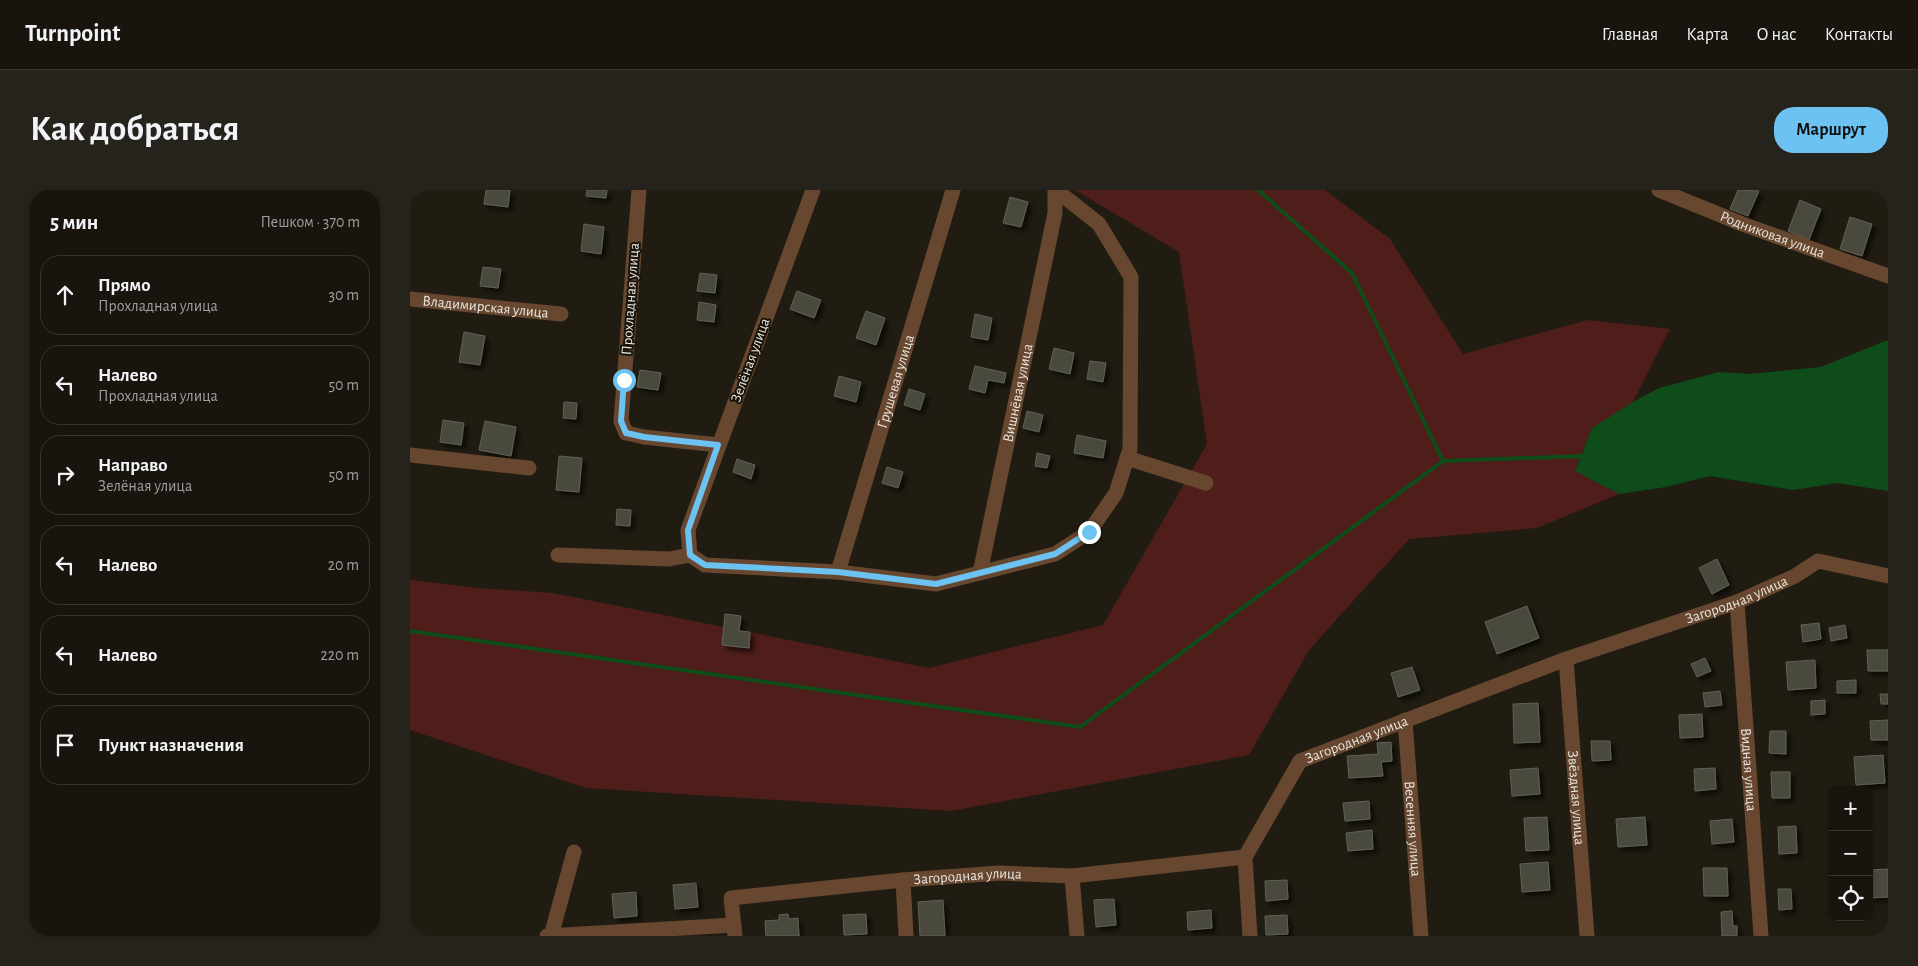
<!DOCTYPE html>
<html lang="ru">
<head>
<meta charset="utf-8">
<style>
  :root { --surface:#19150e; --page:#26221c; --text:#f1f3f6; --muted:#9f9f9e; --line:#37342e; --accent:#6cc3f2 }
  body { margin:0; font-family:"Alegreya Sans",sans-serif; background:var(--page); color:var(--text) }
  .controls { position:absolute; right:15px; bottom:15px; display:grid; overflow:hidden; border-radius:10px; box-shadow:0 1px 4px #0004 }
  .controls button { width:45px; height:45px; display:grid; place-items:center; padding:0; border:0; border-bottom:1px solid var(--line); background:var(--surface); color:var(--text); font:25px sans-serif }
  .stop { position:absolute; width:15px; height:15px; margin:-11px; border:4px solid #6cc3f2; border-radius:50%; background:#fff }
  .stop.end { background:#6cc3f2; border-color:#fff; box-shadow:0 1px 5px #0008 }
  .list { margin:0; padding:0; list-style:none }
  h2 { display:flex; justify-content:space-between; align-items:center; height:65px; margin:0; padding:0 20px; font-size:21px }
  h2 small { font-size:16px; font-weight:400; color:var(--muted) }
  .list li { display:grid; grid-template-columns:32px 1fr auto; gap:15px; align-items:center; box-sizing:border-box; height:80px; margin:0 10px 10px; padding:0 10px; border:1px solid var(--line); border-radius:20px }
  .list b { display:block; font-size:19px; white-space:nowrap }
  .list p { margin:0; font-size:16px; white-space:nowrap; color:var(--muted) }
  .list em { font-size:16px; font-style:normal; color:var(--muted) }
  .icon { flex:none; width:28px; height:28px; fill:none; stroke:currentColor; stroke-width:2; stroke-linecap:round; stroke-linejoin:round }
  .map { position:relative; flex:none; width:1478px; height:746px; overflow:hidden; border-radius:20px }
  header { display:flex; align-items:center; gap:30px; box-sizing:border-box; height:70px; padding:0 25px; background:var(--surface); border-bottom:1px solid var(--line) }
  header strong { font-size:24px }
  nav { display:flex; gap:28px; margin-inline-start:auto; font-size:18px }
  .intro { display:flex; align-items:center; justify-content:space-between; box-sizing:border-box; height:120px; padding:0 30px }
  h1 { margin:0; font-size:35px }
  .button { padding:12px 22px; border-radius:20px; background:var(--accent); color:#111; font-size:18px; font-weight:700 }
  main { display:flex; gap:30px; padding:0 30px }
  aside { flex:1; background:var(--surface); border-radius:20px; box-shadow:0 1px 4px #0004 }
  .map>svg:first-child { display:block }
</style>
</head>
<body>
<header>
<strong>Turnpoint</strong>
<nav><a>Главная</a><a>Карта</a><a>О нас</a><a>Контакты</a></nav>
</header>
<div class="intro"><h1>Как добраться</h1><a class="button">Маршрут</a></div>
<main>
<aside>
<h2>5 мин<small>Пешком · 370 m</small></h2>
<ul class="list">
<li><svg class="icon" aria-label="ahead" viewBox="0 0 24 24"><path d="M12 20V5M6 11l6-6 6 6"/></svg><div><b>Прямо</b><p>Прохладная улица</p></div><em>30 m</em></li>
<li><svg class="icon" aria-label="left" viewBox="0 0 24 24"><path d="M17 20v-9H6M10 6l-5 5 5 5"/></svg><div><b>Налево</b><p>Прохладная улица</p></div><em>50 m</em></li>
<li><svg class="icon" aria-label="right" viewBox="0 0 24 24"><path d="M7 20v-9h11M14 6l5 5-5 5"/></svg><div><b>Направо</b><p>Зелёная улица</p></div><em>50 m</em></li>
<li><svg class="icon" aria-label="left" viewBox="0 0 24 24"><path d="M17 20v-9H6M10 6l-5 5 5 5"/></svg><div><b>Налево</b></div><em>20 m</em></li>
<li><svg class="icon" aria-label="left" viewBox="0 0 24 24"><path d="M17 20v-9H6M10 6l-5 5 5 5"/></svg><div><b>Налево</b></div><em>220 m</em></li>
<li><svg class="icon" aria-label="arrive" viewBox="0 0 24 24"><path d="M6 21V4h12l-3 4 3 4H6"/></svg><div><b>Пункт назначения</b></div></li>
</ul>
</aside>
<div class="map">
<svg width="1478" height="746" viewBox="0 0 1478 746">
  <defs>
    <filter id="shadow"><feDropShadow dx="4" dy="4" stdDeviation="2.5" flood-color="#0009"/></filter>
  </defs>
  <rect width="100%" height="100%" fill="#211c12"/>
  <path fill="#501e1a" d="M665,0H915L980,49L1053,164L1178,130L1260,139L1223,212L1182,238L1165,280L1209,304L1127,338L999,349L899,460L839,565L541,621L176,598L0,540V390L68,398L143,403L519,478L693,435L797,254L769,62Z"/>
  <path fill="#0e4c19" d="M1475,151H1478V301L1427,293L1383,300L1300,286L1256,297L1209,304L1165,281L1182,238L1223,212L1249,198L1309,182L1340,184L1411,177Z"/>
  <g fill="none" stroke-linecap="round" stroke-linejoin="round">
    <g stroke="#0e4c19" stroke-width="4">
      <path d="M848,0L942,83L1033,271"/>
      <path d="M0,441L670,537L1033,271L1174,266"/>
    </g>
  </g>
  <g fill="#484a3e" stroke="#5f6255" filter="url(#shadow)">
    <path d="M76,0H100L98,17L74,14Z"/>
    <path d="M177,0H197L196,8L176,6Z"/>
    <path d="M1328,0L1349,1L1338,26L1320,19Z"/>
    <path d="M600,7L618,12L611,37L593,33Z"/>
    <path d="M1390,10L1411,19L1399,50L1378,41Z"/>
    <path d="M1440,27L1462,34L1452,66L1430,59Z"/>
    <path d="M174,34L194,37L191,64L171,61Z"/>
    <path d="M73,77L91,79L88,98L70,96Z"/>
    <path d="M290,83L307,85L305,103L287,101Z"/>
    <path d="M387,101L411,110L404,128L380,119Z"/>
    <path d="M289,112L306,115L304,132L287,130Z"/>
    <path d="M456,121L475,128L466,155L446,148Z"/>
    <path d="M565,124L582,128L578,150L561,147Z"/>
    <path d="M54,142L75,146L70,175L49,172Z"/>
    <path d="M644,158L664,163L660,184L639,179Z"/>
    <path d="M680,171L696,173L693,192L677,189Z"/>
    <path d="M565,176L596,183L594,193L578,190L575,203L559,199Z"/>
    <path d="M230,180L251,183L248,200L227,197Z"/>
    <path d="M429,186L451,192L446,212L424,206Z"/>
    <path d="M499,199L515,204L510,220L494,215Z"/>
    <path d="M154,212L167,213L166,229L153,228Z"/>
    <path d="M617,221L633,225L629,242L613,238Z"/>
    <path d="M33,230L54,233L51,255L30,252Z"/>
    <path d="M75,231L106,237L101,266L69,260Z"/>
    <path d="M667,245L696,251L693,268L664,263Z"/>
    <path d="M627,263L640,266L637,278L625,276Z"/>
    <path d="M149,266L172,268L169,302L146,300Z"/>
    <path d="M327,269L345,275L341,289L323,282Z"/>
    <path d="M477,277L493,282L488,298L472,293Z"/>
    <path d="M207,319L221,320L220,336L206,335Z"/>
    <path d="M1307,369L1319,395L1302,404L1289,378Z"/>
    <path d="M1117,416L1129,448L1087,464L1075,432Z"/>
    <path d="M315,424L331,426L329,441L340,442L339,458L312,455Z"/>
    <path d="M1409,433L1411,449L1393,452L1391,435Z"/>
    <path d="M1435,435L1437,448L1421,451L1419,438Z"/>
    <path d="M1457,460H1478V481H1458Z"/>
    <path d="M1295,468L1301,481L1287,487L1281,474Z"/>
    <path d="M1405,470L1406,498L1378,500L1376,472Z"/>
    <path d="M1002,477L1010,500L988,507L981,483Z"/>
    <path d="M1446,490V503H1427V491Z"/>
    <path d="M1310,501L1312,515L1295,517L1293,503Z"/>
    <path d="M1470,504H1478V514H1471Z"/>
    <path d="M1415,510V524L1401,525V511Z"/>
    <path d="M1128,513L1130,552L1104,553L1103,514Z"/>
    <path d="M1292,524L1293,547L1270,548L1269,525Z"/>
    <path d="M1478,530V550H1461L1460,531Z"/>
    <path d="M1360,541H1376V564L1359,563Z"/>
    <path d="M1181,551H1200L1201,570L1182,571Z"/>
    <path d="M981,552L982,571L971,572L973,586L939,588L937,566L968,564L967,553Z"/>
    <path d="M1473,565L1475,593L1446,595L1444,567Z"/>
    <path d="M1128,578L1130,604L1102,606L1100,580Z"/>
    <path d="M1305,578L1306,599L1285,601L1284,579Z"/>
    <path d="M1361,582H1380V608H1362Z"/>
    <path d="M959,611L960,629L935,631L933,613Z"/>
    <path d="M1137,627L1139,660L1116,661L1114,628Z"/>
    <path d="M1235,627L1237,655L1208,657L1206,629Z"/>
    <path d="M1322,629L1324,652L1302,654L1300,631Z"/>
    <path d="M1386,636L1387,663L1369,664L1368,637Z"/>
    <path d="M962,640L963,659L938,661L936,643Z"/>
    <path d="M1138,672L1140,700L1112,702L1110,674Z"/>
    <path d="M1293,678H1317L1318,706H1294Z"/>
    <path d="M1478,679V707L1459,708V680Z"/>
    <path d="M877,690L878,709L856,711L855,691Z"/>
    <path d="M286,693L288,717L265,719L263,695Z"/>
    <path d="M1368,699H1381L1382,719L1369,720Z"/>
    <path d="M226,702L227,726L204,728L202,704Z"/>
    <path d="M704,709L706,735L686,737L684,710Z"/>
    <path d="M533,710L535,746H510L508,712Z"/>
    <path d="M801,720L802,738L778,740L777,722Z"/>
    <path d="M1322,721L1323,736H1327V746H1312L1311,722Z"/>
    <path d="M378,724L379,729L388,728L389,746H356L355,731L369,730V725Z"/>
    <path d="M456,724L457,744L434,745L433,725Z"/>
    <path d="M877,725L878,744L856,745L855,726Z"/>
  </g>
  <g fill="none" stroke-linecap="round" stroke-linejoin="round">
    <g stroke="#67472f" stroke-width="15">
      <path d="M229,0L211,231L216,243L234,247L308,255"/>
      <path d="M403,0L278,340L280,365L295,375L428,382L526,394L645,364L679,342L706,303L720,259L721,87L689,34L646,0"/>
      <path id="s1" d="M1249,0L1335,35L1478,86"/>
      <path id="s2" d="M0,109L151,124"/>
      <path d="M0,265L119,278"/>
      <path d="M717,268L796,293"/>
      <path d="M148,365L259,369L280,365"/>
      <path id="s3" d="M428,382L543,0"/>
      <path id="s4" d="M570,383L645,23V0"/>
      <path id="s5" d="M1327,412L1351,746"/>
      <path id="s6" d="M1156,469L1177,746"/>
      <path id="s7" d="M995,530L1011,746"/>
      <path id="s8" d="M835,667L890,571L1156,469L1327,412L1385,386L1408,371L1478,386"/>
      <path d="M835,667L840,746"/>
      <path d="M662,686L667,746"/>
      <path d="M493,690L496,746"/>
      <path d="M137,746L324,735"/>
      <path d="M141,746L164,662"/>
      <path id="s9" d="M325,746L321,708L493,690L590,683L662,686L835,667"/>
    </g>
  </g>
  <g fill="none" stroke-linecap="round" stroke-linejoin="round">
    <path stroke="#6cc3f2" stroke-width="6" d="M214,190L211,231L216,243L234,247L308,255L278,340L280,365L295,375L428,382L526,394L645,364L679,342"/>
  </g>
  <g text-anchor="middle" stroke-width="4" stroke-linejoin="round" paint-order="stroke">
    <g font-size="15" fill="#e8e5de" stroke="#181309">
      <text dy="5" stroke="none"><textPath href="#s1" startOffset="122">Родниковая улица</textPath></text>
      <text transform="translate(220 109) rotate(-86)" y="5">Прохладная улица</text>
      <text dy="5" stroke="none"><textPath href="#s2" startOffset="76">Владимирская улица</textPath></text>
      <text transform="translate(340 170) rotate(-70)" y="5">Зелёная улица</text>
      <text dy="5" stroke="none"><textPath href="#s3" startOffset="199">Грушевая улица</textPath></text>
      <text dy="5" stroke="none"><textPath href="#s4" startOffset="184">Вишнёвая улица</textPath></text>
      <text dy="5" stroke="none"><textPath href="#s8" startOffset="576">Загородная улица</textPath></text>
      <text dy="5" stroke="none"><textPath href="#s8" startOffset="171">Загородная улица</textPath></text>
      <text dy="5" stroke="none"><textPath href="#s5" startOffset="168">Видная улица</textPath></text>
      <text dy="5" stroke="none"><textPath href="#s6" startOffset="139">Звёздная улица</textPath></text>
      <text dy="5" stroke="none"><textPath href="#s7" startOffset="109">Весенняя улица</textPath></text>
      <text dy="5" stroke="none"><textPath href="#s9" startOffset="276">Загородная улица</textPath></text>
    </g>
  </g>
</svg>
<div class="controls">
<button>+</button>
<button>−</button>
<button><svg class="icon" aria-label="locate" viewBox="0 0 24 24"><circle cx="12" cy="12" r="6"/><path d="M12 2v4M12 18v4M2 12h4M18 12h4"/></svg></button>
</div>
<div class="stop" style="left:214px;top:190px"></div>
<div class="stop end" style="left:679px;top:342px"></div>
</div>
</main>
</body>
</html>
